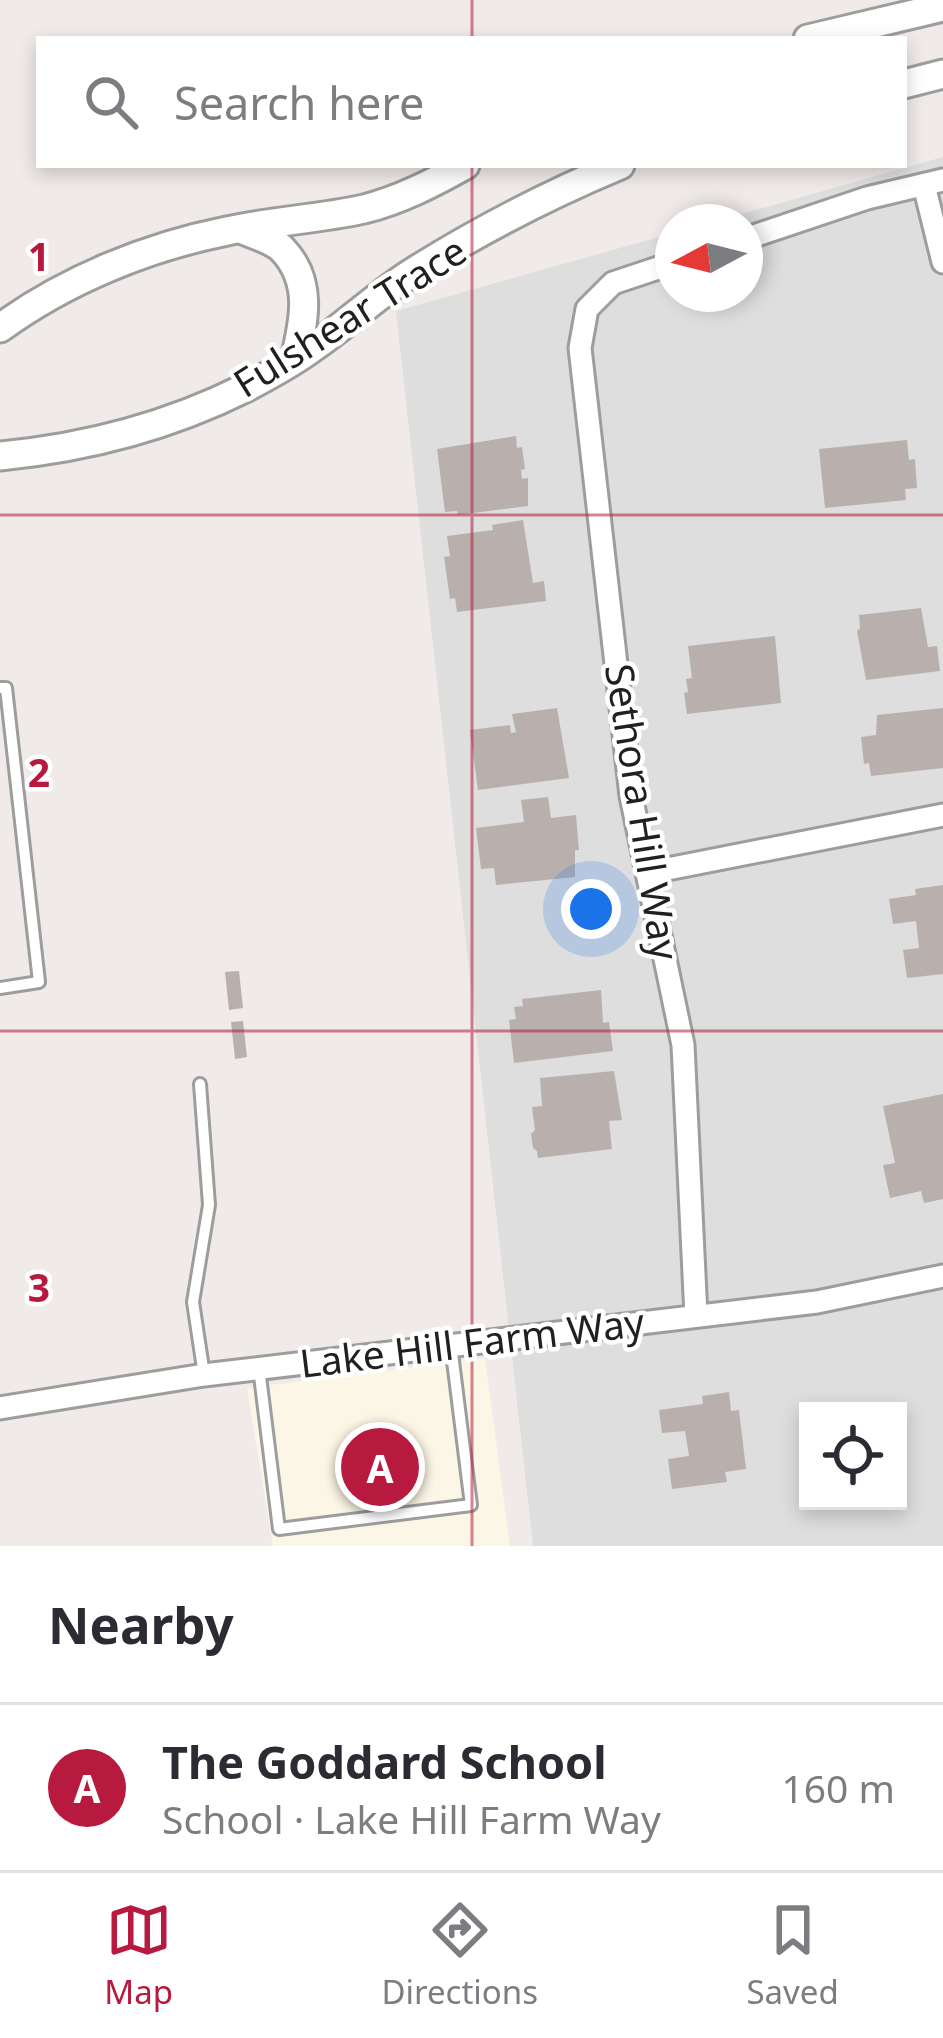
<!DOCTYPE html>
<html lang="en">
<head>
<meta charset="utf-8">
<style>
  :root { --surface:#fff; --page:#f2f2f3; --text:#2b2b33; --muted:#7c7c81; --line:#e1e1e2; --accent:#b71a3e }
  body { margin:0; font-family:"Noto Sans",sans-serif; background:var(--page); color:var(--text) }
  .controls { position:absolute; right:36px; bottom:36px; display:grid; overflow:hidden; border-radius:0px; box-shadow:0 6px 18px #0003 }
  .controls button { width:108px; height:108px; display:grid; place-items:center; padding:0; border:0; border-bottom:3px solid var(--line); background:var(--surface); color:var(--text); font:60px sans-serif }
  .compass { position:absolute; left:655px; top:204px; width:108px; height:108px; border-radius:50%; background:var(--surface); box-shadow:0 6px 18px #0003; rotate:263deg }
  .you { position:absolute; left:591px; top:909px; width:42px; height:42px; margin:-30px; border:9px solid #fff; border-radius:50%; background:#1a73e8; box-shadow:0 0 0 18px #1a73e833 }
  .badge { display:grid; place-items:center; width:78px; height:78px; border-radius:50%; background:var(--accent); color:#fff; font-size:39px; font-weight:700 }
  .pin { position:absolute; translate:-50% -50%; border:6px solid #fff; box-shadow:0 3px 12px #0006 }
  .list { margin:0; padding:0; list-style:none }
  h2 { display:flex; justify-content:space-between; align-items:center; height:156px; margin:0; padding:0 48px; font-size:51px }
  h2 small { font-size:39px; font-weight:400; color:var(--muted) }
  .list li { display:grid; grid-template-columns:78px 1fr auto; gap:36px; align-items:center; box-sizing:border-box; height:168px; padding:0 48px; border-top:3px solid var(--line) }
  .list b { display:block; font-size:45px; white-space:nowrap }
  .list p { margin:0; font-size:39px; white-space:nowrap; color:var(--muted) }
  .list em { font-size:39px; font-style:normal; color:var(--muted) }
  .icon { flex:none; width:66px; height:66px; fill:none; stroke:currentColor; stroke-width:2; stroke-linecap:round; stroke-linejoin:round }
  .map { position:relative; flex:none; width:943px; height:1546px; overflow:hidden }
  .search { position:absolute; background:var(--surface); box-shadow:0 6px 18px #0003; left:36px; right:36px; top:36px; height:132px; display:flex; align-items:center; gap:30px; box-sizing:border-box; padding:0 42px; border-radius:0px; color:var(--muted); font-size:45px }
  .sheet { height:324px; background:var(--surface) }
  nav { display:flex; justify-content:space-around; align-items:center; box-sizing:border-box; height:168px; border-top:3px solid var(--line); background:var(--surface); font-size:33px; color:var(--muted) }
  nav a { display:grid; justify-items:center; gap:6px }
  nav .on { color:var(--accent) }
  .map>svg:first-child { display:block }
</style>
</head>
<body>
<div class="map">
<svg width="943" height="1546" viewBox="0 0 943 1546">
  <rect width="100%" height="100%" fill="#f0ebe8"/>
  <path fill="#dedede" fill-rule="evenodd" d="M943,157V1546H533L396,311L673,233V294H745V222H713ZM808,1411H898V1501H808Z"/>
  <path fill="#fbf6e5" d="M485,1358L510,1546H273L247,1388Z"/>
  <g fill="#b9b0ae">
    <path d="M516,436L517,448L522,447L525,469L521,470L522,479L528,478V506L458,515L457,511L445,512L437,449Z"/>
    <path d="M907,440L909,460L915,459L917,488L905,489L906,500L825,508L819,449Z"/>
    <path d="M523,520L533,583L544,581L546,601L457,612L455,598L450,599L444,557L450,556L447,536L493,530L492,525Z"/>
    <path d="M921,608L928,647L937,646L940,671L866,680L857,631L860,628L859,615Z"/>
    <path d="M775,636L781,703L687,714L684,693L688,692L686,679L692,678L688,646Z"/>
    <path d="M557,708L569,778L478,790L470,730L510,725L511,733L516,732L512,714Z"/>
    <path d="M943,708V768L871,776L869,763L864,764L861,737L876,735L877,715Z"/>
    <path d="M548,797L551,818L576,815L579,850H575V877L496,885L494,868L481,869L476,828L524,822L521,800Z"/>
    <path d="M943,885V974L907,978L903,950L919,948L916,921L893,924L889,899L916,895L915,889Z"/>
    <path d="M239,971L243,1008L229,1010L225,972Z"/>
    <path d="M601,990L603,1023L609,1022L613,1051L514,1063L509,1020L516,1019L514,1007L523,1006L522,999Z"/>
    <path d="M243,1021L247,1057L235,1059L231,1022Z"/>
    <path d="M614,1071L622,1120L609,1121L612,1149L538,1158L537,1151L533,1148L531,1134L535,1130L532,1107L542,1106L540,1078Z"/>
    <path d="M943,1094V1199L924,1203L921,1191L890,1198L883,1165L895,1163L883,1106Z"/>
    <path d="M729,1392L731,1411L739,1410L746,1469L725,1472L727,1482L672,1489L668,1459L689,1456L685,1431L662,1433L659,1410L703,1404L702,1396Z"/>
  </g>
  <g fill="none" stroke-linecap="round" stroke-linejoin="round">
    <g stroke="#9d9d9d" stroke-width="16">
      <g id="service">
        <path d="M0,688H6L39,982L0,988"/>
        <path d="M200,1084L209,1205L193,1302L204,1375"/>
        <path d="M259,1368L279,1529L471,1505L451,1345"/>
      </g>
    </g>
    <g stroke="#9d9d9d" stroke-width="27">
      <g id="minor">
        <path d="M924,185L943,262"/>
        <path d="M745,239L867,198L943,180"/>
        <path d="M673,263L613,283L587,309L580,348L631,796L683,1045L696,1316"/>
        <path d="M647,873L943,815"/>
        <path d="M0,1408L204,1375L817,1302L943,1276"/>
      </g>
    </g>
    <g stroke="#9d9d9d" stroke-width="33">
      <g id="tertiary">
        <path d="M808,39L943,7"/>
        <path d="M904,84L943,74"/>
        <path d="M241,229C254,235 274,240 283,250C313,282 304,321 295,359"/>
        <path d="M0,328C66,280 147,247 227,231C272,221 319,219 364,209C400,200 433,183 465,165"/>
        <path d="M0,456C84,448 169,426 245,388C268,376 294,362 315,346C348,323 376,296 410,274C475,233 548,195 620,165"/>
      </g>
    </g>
    <use href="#service" stroke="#fff" stroke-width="10"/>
    <use href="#minor" stroke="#fff" stroke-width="21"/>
    <use href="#tertiary" stroke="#fff" stroke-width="27"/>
  </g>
  <path fill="none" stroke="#b71a3e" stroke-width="3" stroke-opacity="0.55" d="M472,0V39M472,165V1546M0,515H943M0,1031H943"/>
  <g text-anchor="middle" stroke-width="9" stroke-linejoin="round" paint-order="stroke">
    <g font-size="39" fill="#202020" stroke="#fff">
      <text transform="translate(350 317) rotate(-32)" y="14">Fulshear Trace</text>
      <text transform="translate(642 812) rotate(81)" y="14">Sethora Hill Way</text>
      <text transform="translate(472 1343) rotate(-7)" y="14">Lake Hill Farm Way</text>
    </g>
  </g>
  <g font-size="39" text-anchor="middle" font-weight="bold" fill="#b71a3e" stroke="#fff" stroke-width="9" stroke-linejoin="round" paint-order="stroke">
    <text x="39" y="271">1</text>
    <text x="39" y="787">2</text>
    <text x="39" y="1302">3</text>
  </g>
</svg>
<div class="controls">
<button><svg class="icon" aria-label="locate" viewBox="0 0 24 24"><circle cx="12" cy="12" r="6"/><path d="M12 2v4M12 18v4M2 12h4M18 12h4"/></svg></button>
</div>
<svg class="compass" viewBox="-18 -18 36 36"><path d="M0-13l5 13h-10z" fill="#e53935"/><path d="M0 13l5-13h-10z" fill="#7c7c81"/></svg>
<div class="you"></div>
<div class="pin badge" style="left:380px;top:1467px">A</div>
<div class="search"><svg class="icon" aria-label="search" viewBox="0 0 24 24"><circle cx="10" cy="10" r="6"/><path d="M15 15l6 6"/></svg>Search here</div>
</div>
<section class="sheet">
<h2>Nearby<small></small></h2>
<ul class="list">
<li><span class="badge">A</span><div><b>The Goddard School</b><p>School · Lake Hill Farm Way</p></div><em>160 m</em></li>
</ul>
</section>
<nav>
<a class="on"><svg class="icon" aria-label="map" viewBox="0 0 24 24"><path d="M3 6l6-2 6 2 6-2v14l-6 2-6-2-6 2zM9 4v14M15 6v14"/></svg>Map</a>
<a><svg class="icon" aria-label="directions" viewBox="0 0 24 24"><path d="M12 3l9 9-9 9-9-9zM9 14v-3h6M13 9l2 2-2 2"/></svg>Directions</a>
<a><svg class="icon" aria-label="saved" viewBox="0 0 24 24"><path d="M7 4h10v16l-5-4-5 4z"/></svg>Saved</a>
</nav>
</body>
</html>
